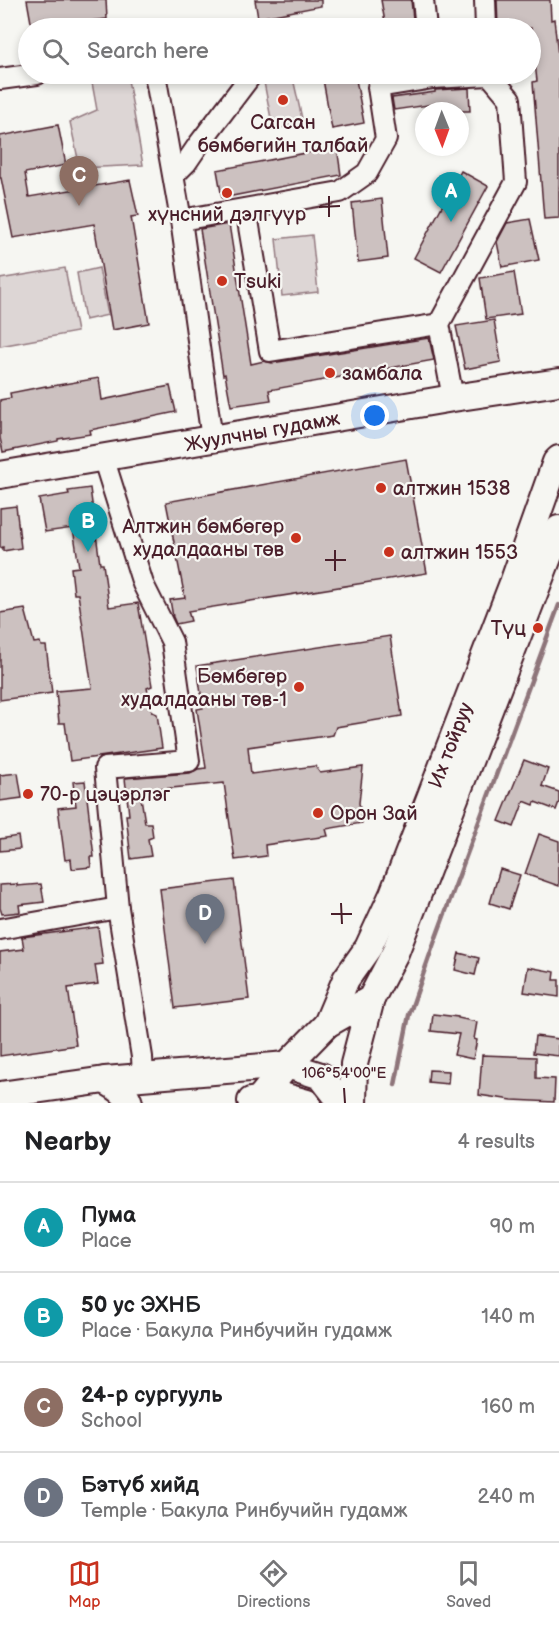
<!DOCTYPE html>
<html lang="en">
<head>
<meta charset="utf-8">
<style>
  :root { --surface:#fff; --page:#f6f6f6; --text:#202124; --muted:#757577; --line:#e0e0e0; --accent:#c8321e }
  body { margin:0; font-family:"Balsamiq Sans",sans-serif; background:var(--page); color:var(--text) }
  .compass { position:absolute; left:415px; top:102px; width:54px; height:54px; border-radius:50%; background:var(--surface); box-shadow:0 3px 9px #0003; rotate:179deg }
  .you { position:absolute; left:375px; top:416px; width:21px; height:21px; margin:-15px; border:4px solid #fff; border-radius:50%; background:#1a73e8; box-shadow:0 0 0 9px #1a73e833 }
  .badge { display:grid; place-items:center; width:39px; height:39px; border-radius:50%; background:var(--accent); color:#fff; font-size:20px; font-weight:700 }
  .pin { position:absolute; translate:-50% -50px; filter:drop-shadow(0 2px 3px #0008) }
  .pin::after { content:''; position:absolute; top:32px; width:21px; height:18px; background:inherit; clip-path:polygon(0 0,100% 0,50% 100%) }
  .list { margin:0; padding:0; list-style:none }
  h2 { display:flex; justify-content:space-between; align-items:center; height:78px; margin:0; padding:0 24px; font-size:26px }
  h2 small { font-size:20px; font-weight:400; color:var(--muted) }
  .list li { display:grid; grid-template-columns:39px 1fr auto; gap:18px; align-items:center; box-sizing:border-box; height:90px; padding:0 24px; border-top:2px solid var(--line) }
  .list b { display:block; font-size:22px; white-space:nowrap }
  .list p { margin:0; font-size:20px; white-space:nowrap; color:var(--muted) }
  .list em { font-size:20px; font-style:normal; color:var(--muted) }
  .icon { flex:none; width:33px; height:33px; fill:none; stroke:currentColor; stroke-width:2; stroke-linecap:round; stroke-linejoin:round }
  .map { position:relative; flex:none; width:559px; height:1103px; overflow:hidden }
  .search { position:absolute; background:var(--surface); box-shadow:0 3px 9px #0003; left:18px; right:18px; top:18px; height:66px; display:flex; align-items:center; gap:15px; box-sizing:border-box; padding:0 21px; border-radius:33px; color:var(--muted); font-size:22px }
  .sheet { height:438px; background:var(--surface) }
  nav { display:flex; justify-content:space-around; align-items:center; box-sizing:border-box; height:84px; border-top:2px solid var(--line); background:var(--surface); font-size:16px; color:var(--muted) }
  nav a { display:grid; justify-items:center; gap:3px }
  nav .on { color:var(--accent) }
  .map>svg:first-child { display:block }
</style>
</head>
<body>
<div class="map">
<svg width="559" height="1103" viewBox="0 0 559 1103">
  <rect width="100%" height="100%" fill="#f6f6f2"/>
  <filter id="ink" filterUnits="userSpaceOnUse"><feTurbulence type="fractalNoise" baseFrequency=".0167" numOctaves="2"/><feDisplacementMap in="SourceGraphic" scale="12" xChannelSelector="R" yChannelSelector="G"/><feConvolveMatrix kernelMatrix="1 2 1 2 8 2 1 2 1" color-interpolation-filters="sRGB"/></filter>
  <g filter="url(#ink)">
    <g fill="#ddd6d5" stroke="#947a80" stroke-width="1.5">
      <path d="M110,74H127L143,165L80,168L70,122L97,110L91,77Z"/>
      <path d="M292,74L303,123L273,129L263,77Z"/>
      <path d="M312,235L318,292L282,296L276,239Z"/>
      <path d="M65,268L77,332L0,346V279Z"/>
      <path d="M99,268L108,315L85,320L77,273Z"/>
    </g>
    <g fill="none" stroke-linecap="round" stroke-linejoin="round">
      <path stroke="#8e747a" stroke-width="4.5" d="M395,1085L409,1015L434,943L559,605"/>
    </g>
    <g fill="#ccc1c0" stroke="#4a1f2b" stroke-width="1.5">
      <path d="M27,0H106L107,19L73,23L74,28H32Z"/>
      <path d="M255,0H321V6L258,18Z"/>
      <path d="M381,0H411L414,28H386Z"/>
      <path d="M497,0H550L551,20L554,19L559,64V218L544,219L533,82L537,81L531,28H498Z"/>
      <path d="M322,74H355L364,123L332,129Z"/>
      <path d="M469,88L470,111H435V104L394,110L392,98L435,92V90Z"/>
      <path d="M58,125L66,165L25,173L29,197L130,180L138,216L131,217L149,323L112,330L94,224L13,238L1,178H0V136Z"/>
      <path d="M337,147L341,175L222,198L217,170Z"/>
      <path d="M461,171L488,186L441,272L414,258Z"/>
      <path d="M382,199L388,258L358,262L352,203Z"/>
      <path d="M530,219L539,260L502,267L497,242L507,223Z"/>
      <path d="M229,224L251,364L264,361L272,363L429,338L434,360L269,390L271,400L231,406L225,374L223,375L200,229Z"/>
      <path d="M514,272L521,314L486,319L480,278Z"/>
      <path d="M494,320L501,362L465,369L456,326Z"/>
      <path d="M99,378L102,400L170,386L176,412L90,430L91,434L58,439V441L3,452L0,438V400L11,398L10,393L46,386V387Z"/>
      <path d="M406,459L427,573L188,611L191,621L176,624L173,617L170,600L185,598L166,502Z"/>
      <path d="M90,488L100,564H103L109,607L138,603L152,686L147,688L152,712L157,714L162,748L70,761L65,723H59L56,691L92,688L78,594H74L71,568L79,567L73,528L45,532L39,499L69,494L68,491Z"/>
      <path d="M16,506L21,548L3,551V547L0,548V508Z"/>
      <path d="M25,609L34,643L40,642L41,646H46L52,693L0,700V613Z"/>
      <path d="M390,636L402,716L336,727L333,735L248,747L251,774L315,766L320,773L363,767L359,803L362,823L326,829L328,836L265,845L266,856L235,860L224,783L140,791L145,823H151L153,837L148,839L151,856L131,859L126,815H129L125,778L190,773L198,769L206,768L197,709L203,708L197,666Z"/>
      <path d="M524,760L548,769L542,786L559,792V802L556,810L535,802L534,805L524,801L514,827L499,821Z"/>
      <path d="M18,773L22,798L0,801V775Z"/>
      <path d="M85,781L94,857H90L91,867L72,869L71,859L65,860L58,808L76,806L73,782Z"/>
      <path d="M539,834L559,841V886L525,874Z"/>
      <path d="M18,836L20,849L0,851V839Z"/>
      <path d="M500,869L520,875L509,909L490,903Z"/>
      <path d="M234,880L249,999L175,1008L160,889Z"/>
      <path d="M17,884V886L41,884L44,902L19,905L20,912L2,914L0,908V885Z"/>
      <path d="M98,927L103,964L95,965L98,984L68,988L76,1045L0,1056V952L24,949L22,937Z"/>
      <path d="M459,953L479,958L475,975L455,970Z"/>
      <path d="M528,967L555,972L554,980H559V997L524,992Z"/>
      <path d="M433,1014L458,1017V1018L477,1022L474,1039L477,1040L473,1059L454,1055L459,1034L431,1031Z"/>
      <path d="M535,1036L559,1039V1056L533,1053Z"/>
      <path d="M482,1055L536,1057V1078L555,1079L554,1102L512,1100L479,1095Z"/>
      <path d="M429,1070L449,1071L448,1084L428,1082Z"/>
    </g>
    <g fill="none" stroke-linecap="round" stroke-linejoin="round">
      <g stroke="#4a1f2b" stroke-width="24">
        <g id="minor">
          <path d="M423,0L426,28"/>
          <path d="M485,0L486,28"/>
          <path d="M155,74L181,220L212,439"/>
          <path d="M0,79L37,74"/>
          <path d="M174,175L186,163L199,144L252,74"/>
          <path d="M246,209L270,351L439,324"/>
          <path d="M181,220L340,192L367,173L386,139L378,87L433,78L489,75"/>
          <path d="M453,398L439,324L516,182L510,99L489,74"/>
          <path d="M103,457L143,584L172,642L189,761L105,768L118,908L142,1057L143,1077"/>
          <path d="M0,929L118,908"/>
        </g>
      </g>
      <g stroke="#4a1f2b" stroke-width="30">
        <g id="major">
          <path d="M0,475L453,398L559,382"/>
          <path d="M327,1024L346,979L368,948L393,894L513,583L556,462L559,459"/>
          <path d="M105,1080C115,1087 126,1091 129,1103"/>
          <path d="M0,1095L105,1080L287,1065L321,1076L342,1103"/>
          <path d="M251,1101L286,1097L307,1103"/>
          <path d="M256,1103L287,1065L327,1024L371,999L395,953L559,529"/>
          <path d="M353,1103L354,1064L371,999"/>
        </g>
      </g>
      <use href="#minor" stroke="#f6f6f2" stroke-width="20"/>
      <use href="#major" stroke="#f6f6f2" stroke-width="26"/>
    </g>
  </g>
  <path fill="none" stroke="#4a1f2b" stroke-width="2" d="M329,196V217M319,207L340,206M335,550V571M325,560H346M341,903L342,924M331,914H352M344,1088L345,1103"/>
  <g fill="#c8321e" stroke="#f6f6f2" stroke-width="2">
    <circle cx="283" cy="100" r="6"/>
    <circle cx="227" cy="193" r="6"/>
    <circle cx="222" cy="281" r="6"/>
    <circle cx="330" cy="373" r="6"/>
    <circle cx="381" cy="488" r="6"/>
    <circle cx="296" cy="538" r="6"/>
    <circle cx="389" cy="552" r="6"/>
    <circle cx="538" cy="628" r="6"/>
    <circle cx="299" cy="687" r="6"/>
    <circle cx="28" cy="794" r="6"/>
    <circle cx="318" cy="813" r="6"/>
  </g>
  <g text-anchor="middle" stroke-width="4.5" stroke-linejoin="round" paint-order="stroke">
    <g font-size="20" fill="#4a1f2b" stroke="#f6f6f2" text-anchor="start">
      <text x="283" y="129" text-anchor="middle">Сагсан<tspan x="283" dy="23">бөмбөгийн талбай</tspan></text>
      <text x="227" y="221" text-anchor="middle">хүнсний дэлгүүр</text>
      <text x="234" y="288">Tsuki</text>
      <text x="342" y="380">замбала</text>
      <text x="393" y="495">алтжин 1538</text>
      <text x="284" y="533" text-anchor="end">Алтжин бөмбөгөр<tspan x="284" dy="23">худалдааны төв</tspan></text>
      <text x="401" y="559">алтжин 1553</text>
      <text x="526" y="635" text-anchor="end">Түц</text>
      <text x="287" y="683" text-anchor="end">Бөмбөгөр<tspan x="287" dy="23">худалдааны төв-1</tspan></text>
      <text x="40" y="801">70-р цэцэрлэг</text>
      <text x="330" y="820">Орон Зай</text>
    </g>
    <g font-size="20" fill="#4a1f2b" stroke="#f6f6f2">
      <text transform="translate(262 431) rotate(-10)" y="7">Жуулчны гудамж</text>
      <text transform="translate(450 745) rotate(-69)" y="7">Их тойруу</text>
    </g>
  </g>
  <g font-size="15" text-anchor="middle" fill="#4a1f2b" stroke="#f6f6f2" stroke-width="4.5" stroke-linejoin="round" paint-order="stroke">
    <text x="344" y="1078">106°54'00"E</text>
  </g>
</svg>
<svg class="compass" viewBox="-18 -18 36 36"><path d="M0-13l5 13h-10z" fill="#e53935"/><path d="M0 13l5-13h-10z" fill="#757577"/></svg>
<div class="you"></div>
<div class="pin badge" style="left:451px;top:222px;background:#0f9aa8">A</div>
<div class="pin badge" style="left:88px;top:552px;background:#0f9aa8">B</div>
<div class="pin badge" style="left:79px;top:206px;background:#8d6e63">C</div>
<div class="pin badge" style="left:205px;top:944px;background:#6b7280">D</div>
<div class="search"><svg class="icon" aria-label="search" viewBox="0 0 24 24"><circle cx="10" cy="10" r="6"/><path d="M15 15l6 6"/></svg>Search here</div>
</div>
<section class="sheet">
<h2>Nearby<small>4 results</small></h2>
<ul class="list">
<li><span class="badge" style="background:#0f9aa8">A</span><div><b>Пума</b><p>Place</p></div><em>90 m</em></li>
<li><span class="badge" style="background:#0f9aa8">B</span><div><b>50 ус ЭХНБ</b><p>Place · Бакула Ринбучийн гудамж</p></div><em>140 m</em></li>
<li><span class="badge" style="background:#8d6e63">C</span><div><b>24-р сургууль</b><p>School</p></div><em>160 m</em></li>
<li><span class="badge" style="background:#6b7280">D</span><div><b>Бэтүб хийд</b><p>Temple · Бакула Ринбучийн гудамж</p></div><em>240 m</em></li>
</ul>
</section>
<nav>
<a class="on"><svg class="icon" aria-label="map" viewBox="0 0 24 24"><path d="M3 6l6-2 6 2 6-2v14l-6 2-6-2-6 2zM9 4v14M15 6v14"/></svg>Map</a>
<a><svg class="icon" aria-label="directions" viewBox="0 0 24 24"><path d="M12 3l9 9-9 9-9-9zM9 14v-3h6M13 9l2 2-2 2"/></svg>Directions</a>
<a><svg class="icon" aria-label="saved" viewBox="0 0 24 24"><path d="M7 4h10v16l-5-4-5 4z"/></svg>Saved</a>
</nav>
</body>
</html>
